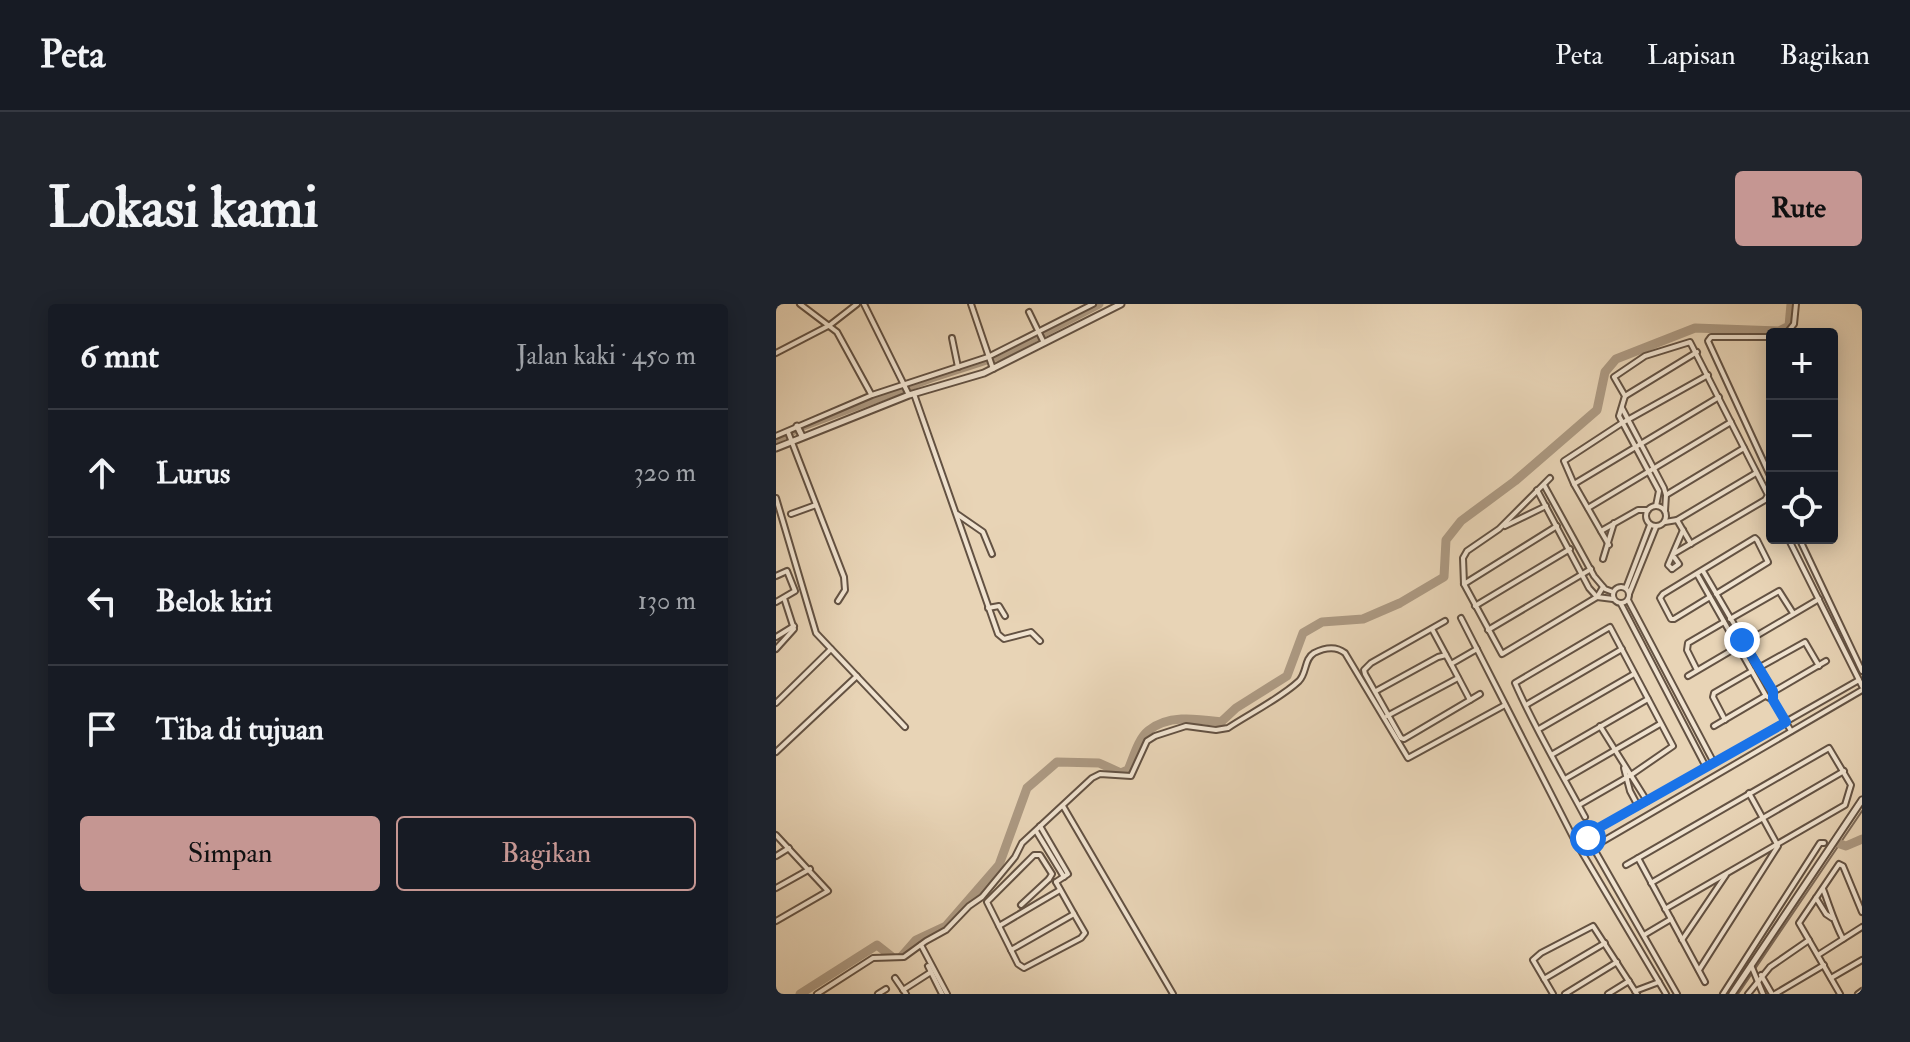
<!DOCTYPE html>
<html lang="id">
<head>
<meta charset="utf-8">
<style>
  :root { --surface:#171b24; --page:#20242c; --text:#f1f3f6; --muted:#9ea1a6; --line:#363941; --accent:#c59692 }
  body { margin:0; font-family:"IM FELL Double Pica",serif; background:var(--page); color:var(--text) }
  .controls { position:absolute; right:24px; top:24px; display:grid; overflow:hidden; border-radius:8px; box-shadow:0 4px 20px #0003 }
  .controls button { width:72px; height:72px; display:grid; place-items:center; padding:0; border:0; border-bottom:2px solid var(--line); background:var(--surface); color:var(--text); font:40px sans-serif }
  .stop { position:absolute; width:24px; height:24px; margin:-18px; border:6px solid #1a73e8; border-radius:50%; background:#fff }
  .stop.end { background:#1a73e8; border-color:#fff; box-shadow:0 2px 8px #0008 }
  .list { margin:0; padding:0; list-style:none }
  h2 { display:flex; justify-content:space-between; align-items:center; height:104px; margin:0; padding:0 32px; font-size:34px }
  h2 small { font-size:26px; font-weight:400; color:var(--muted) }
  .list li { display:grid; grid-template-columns:52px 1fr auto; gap:24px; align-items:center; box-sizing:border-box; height:128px; padding:0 32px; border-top:2px solid var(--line) }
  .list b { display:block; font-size:30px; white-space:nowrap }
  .list em { font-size:26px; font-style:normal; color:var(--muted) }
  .actions { display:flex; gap:16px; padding:24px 32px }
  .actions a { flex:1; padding:18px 0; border:2px solid var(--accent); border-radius:8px; text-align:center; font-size:28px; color:var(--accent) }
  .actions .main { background:var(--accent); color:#111 }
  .icon { flex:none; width:44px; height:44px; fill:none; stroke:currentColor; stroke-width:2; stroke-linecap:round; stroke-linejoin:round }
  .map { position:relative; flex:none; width:1086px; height:690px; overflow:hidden; border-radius:8px }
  header { display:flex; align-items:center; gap:48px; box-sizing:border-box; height:112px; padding:0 40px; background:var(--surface); border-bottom:2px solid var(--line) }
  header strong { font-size:38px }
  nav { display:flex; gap:44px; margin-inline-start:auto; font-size:28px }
  .intro { display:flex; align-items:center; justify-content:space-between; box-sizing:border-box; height:192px; padding:0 48px }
  h1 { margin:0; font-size:56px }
  .button { padding:20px 36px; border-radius:8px; background:var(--accent); color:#111; font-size:28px; font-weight:700 }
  main { display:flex; gap:48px; padding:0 48px }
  aside { flex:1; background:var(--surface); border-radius:8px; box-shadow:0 4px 20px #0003 }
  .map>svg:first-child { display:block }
</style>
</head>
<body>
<header>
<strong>Peta</strong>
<nav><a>Peta</a><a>Lapisan</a><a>Bagikan</a></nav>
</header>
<div class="intro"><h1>Lokasi kami</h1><a class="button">Rute</a></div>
<main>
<aside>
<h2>6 mnt<small>Jalan kaki · 450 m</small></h2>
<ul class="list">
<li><svg class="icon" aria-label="ahead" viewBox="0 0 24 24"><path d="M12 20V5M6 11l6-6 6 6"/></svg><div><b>Lurus</b></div><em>320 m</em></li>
<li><svg class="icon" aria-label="left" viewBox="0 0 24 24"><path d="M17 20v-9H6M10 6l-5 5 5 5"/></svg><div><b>Belok kiri</b></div><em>130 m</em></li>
<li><svg class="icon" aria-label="arrive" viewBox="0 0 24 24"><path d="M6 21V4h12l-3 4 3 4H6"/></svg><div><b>Tiba di tujuan</b></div></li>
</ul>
<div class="actions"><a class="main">Simpan</a><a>Bagikan</a></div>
</aside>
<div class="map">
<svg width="1086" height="690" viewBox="0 0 1086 690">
  <rect width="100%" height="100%" fill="#e8d4b6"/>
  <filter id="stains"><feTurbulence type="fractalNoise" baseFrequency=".0025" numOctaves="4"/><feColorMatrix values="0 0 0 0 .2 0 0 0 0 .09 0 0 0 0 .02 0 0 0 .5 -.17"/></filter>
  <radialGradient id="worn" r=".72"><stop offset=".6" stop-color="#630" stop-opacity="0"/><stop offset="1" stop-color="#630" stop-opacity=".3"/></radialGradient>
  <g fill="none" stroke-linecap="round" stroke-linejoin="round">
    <path stroke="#7d6b5a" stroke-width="2" d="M962,690L1086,507"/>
    <g stroke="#ac9982" stroke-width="9">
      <path d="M0,135L27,122L155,74L223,52L323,0"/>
      <path d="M1064,540L1070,542L1086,535"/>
      <path d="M126,652L140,636L170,622L223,561L251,484L281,458L323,459L345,469L352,466C357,455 362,435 372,427C392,410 422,415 445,418L460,404L511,372L527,329L546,318L587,315L624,299L668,273L670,236L685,217L739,177L821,106L829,68L840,55L919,24L1003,27L1013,22L1015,0"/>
      <path d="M24,690L101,641L115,652"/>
    </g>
    <g stroke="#635243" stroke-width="8">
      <g id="minor">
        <path d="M24,0L61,28L95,90"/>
        <path d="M88,0L133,91"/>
        <path d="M195,0L217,65"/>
        <path d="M253,8L268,39"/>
        <path d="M1010,30L1018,20L1020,0"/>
        <path d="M996,33H935L932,37L996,176"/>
        <path d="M176,34L182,63"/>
        <path d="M0,49L54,21L81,0"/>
        <path d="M138,90L222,330L228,335L255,328L264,337"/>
        <path d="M849,92L921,48"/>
        <path d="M846,104L888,184L890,191L889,207"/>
        <path d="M12,128L68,273L69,286L62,297"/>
        <path d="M0,132L96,91L212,53L317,0"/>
        <path d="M774,174L723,225L691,247L687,254L688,280L726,350L821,293L827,283"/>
        <path d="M798,180L943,93"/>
        <path d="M768,181L818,272L829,285L837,288"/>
        <path d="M761,186L813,284L821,293L837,295"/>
        <path d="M890,191L968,144"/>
        <path d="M0,194L40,329L129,423"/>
        <circle cx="880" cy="212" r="10"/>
        <path d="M880,202L883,187L843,112L849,92L838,73L869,52L914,38L992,191L989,196L899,249"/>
        <path d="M812,204L955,118"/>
        <path d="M15,210L40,201"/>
        <path d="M181,210L207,228L216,250"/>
        <path d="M901,216L980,169"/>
        <path d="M889,218L901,216L915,240"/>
        <path d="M729,222L770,202"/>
        <path d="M825,227L862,206H872"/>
        <path d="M1012,234L1083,376"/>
        <path d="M1023,234L1086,367"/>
        <path d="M833,241L798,180L788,157L846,119L932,71"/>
        <path d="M827,255L838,219"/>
        <path d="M896,265L892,261L907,226"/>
        <path d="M896,265L903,260L898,253"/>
        <path d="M927,267L997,387V396L1015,427"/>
        <path d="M921,270L990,392L997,396"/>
        <path d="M0,272L11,267L19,287L0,298"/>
        <path d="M688,280L781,222"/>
        <circle cx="845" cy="291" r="8"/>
        <path d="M850,284L874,221"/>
        <path d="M853,290L880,223"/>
        <path d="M934,293L898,315H895L884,294L887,290L979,234L981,236L992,258L940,290"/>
        <path d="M852,296L938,459"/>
        <path d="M845,300L930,463"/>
        <path d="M699,302L794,245"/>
        <path d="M212,304L223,302L229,312"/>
        <path d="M685,314L798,535L890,690"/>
        <path d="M954,315L1003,287L1017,309"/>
        <path d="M669,317L595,359L588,366L589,370L625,434L628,435L694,396"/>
        <path d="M656,325L670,351"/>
        <path d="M712,326L815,265"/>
        <path d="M0,333L18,322"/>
        <path d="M0,345L18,325L8,294"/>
        <path d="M701,345L675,360L694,396L704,390"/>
        <path d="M984,363L1029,338L1043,362"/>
        <path d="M921,366L911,346L912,339L948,318"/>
        <path d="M912,372L1043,295"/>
        <path d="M600,387L662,353L670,351L675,360"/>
        <path d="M997,388L1050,357"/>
        <path d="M0,399L55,345"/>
        <path d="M750,401L846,345"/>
        <path d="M611,412L682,374"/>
        <path d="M949,416L937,393L938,389L976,367"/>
        <path d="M824,422L871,497"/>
        <path d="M938,422L989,392"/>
        <path d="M763,425L858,370"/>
        <path d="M0,448L81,372"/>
        <path d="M777,450L872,395"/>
        <path d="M848,464L854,487L862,502"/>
        <path d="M789,475L884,420"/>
        <path d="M803,501L855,471L897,442L834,323L739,379C759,425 785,468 809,513"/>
        <path d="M287,502L397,690"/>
        <path d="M264,522L292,570L280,578"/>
        <path d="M260,527L288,573"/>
        <path d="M0,531L52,587L0,617"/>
        <path d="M810,531L901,690"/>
        <path d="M798,535L810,531L862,502L1083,376L1086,382"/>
        <path d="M817,543L1086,386"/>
        <path d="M0,552L13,544"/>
        <path d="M862,554L929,678"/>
        <path d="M850,561L1053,444L1075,481L1069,501L889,605"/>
        <path d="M273,575L276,570L264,551H258L211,598L235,646L298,610L280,578"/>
        <path d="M875,579L1068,467"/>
        <path d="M0,584L34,565"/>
        <path d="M1047,585C1054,603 1058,618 1067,635"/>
        <path d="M1040,594L1050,610L1056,614"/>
        <path d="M245,601L273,575"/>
        <path d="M223,622L284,586"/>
        <path d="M868,631L895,615"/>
        <path d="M906,636L950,571"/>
        <path d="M145,641L171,690"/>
        <path d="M235,646L242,660L248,664L305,634L309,629L298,610"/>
        <path d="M1042,651L1086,623"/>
        <path d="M975,661L987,690"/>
        <path d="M152,662L166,690"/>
        <path d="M923,666L1002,542L973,489"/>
        <path d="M985,671L996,690"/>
        <path d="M119,674L130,690"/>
        <path d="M1055,674L1086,656"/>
        <path d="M768,675L829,639"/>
        <path d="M127,686L155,668"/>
        <path d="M859,687L883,678"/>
        <path d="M41,690L97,654L128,653L150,637L170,626L193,602L206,593L239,553L246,539L316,474L324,470L355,472L371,437L379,432L410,422L440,426L452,424C473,410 505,394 523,377C531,369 528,355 538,349C548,344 560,342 569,349L632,454L729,401"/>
        <path d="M102,690L110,685"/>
        <path d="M777,690L757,656L765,649L817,622L861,690"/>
        <path d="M789,690L841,658"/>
        <path d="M832,690L853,677"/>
        <path d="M947,690L1044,539H1048"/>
        <path d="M972,690L994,663L1033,636"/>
        <path d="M999,690L1048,661"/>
        <path d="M1064,690L1023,619L1063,560L1067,562L1086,608"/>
        <path d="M1082,690L1086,687"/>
      </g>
    </g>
    <g stroke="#635243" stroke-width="9">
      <g id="tertiary">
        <path d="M21,122L26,132"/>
        <path d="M0,144L133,91L208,69L345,0"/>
        <path d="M956,690L1086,496"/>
      </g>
    </g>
    <use href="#minor" stroke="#f0e3d0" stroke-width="4"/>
    <use href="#tertiary" stroke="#f0e3d0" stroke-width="5"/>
  </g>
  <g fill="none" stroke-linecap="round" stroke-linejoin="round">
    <path stroke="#1a73e8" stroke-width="10" d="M812,534L810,531L1010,418L997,396V387L966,336"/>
  </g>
  <rect width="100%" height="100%" filter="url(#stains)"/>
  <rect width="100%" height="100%" fill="url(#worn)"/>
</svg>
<div class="controls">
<button>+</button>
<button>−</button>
<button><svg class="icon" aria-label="locate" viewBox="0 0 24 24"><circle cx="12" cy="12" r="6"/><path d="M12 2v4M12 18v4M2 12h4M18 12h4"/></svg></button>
</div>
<div class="stop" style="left:812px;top:534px"></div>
<div class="stop end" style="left:966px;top:336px"></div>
</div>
</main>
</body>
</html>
